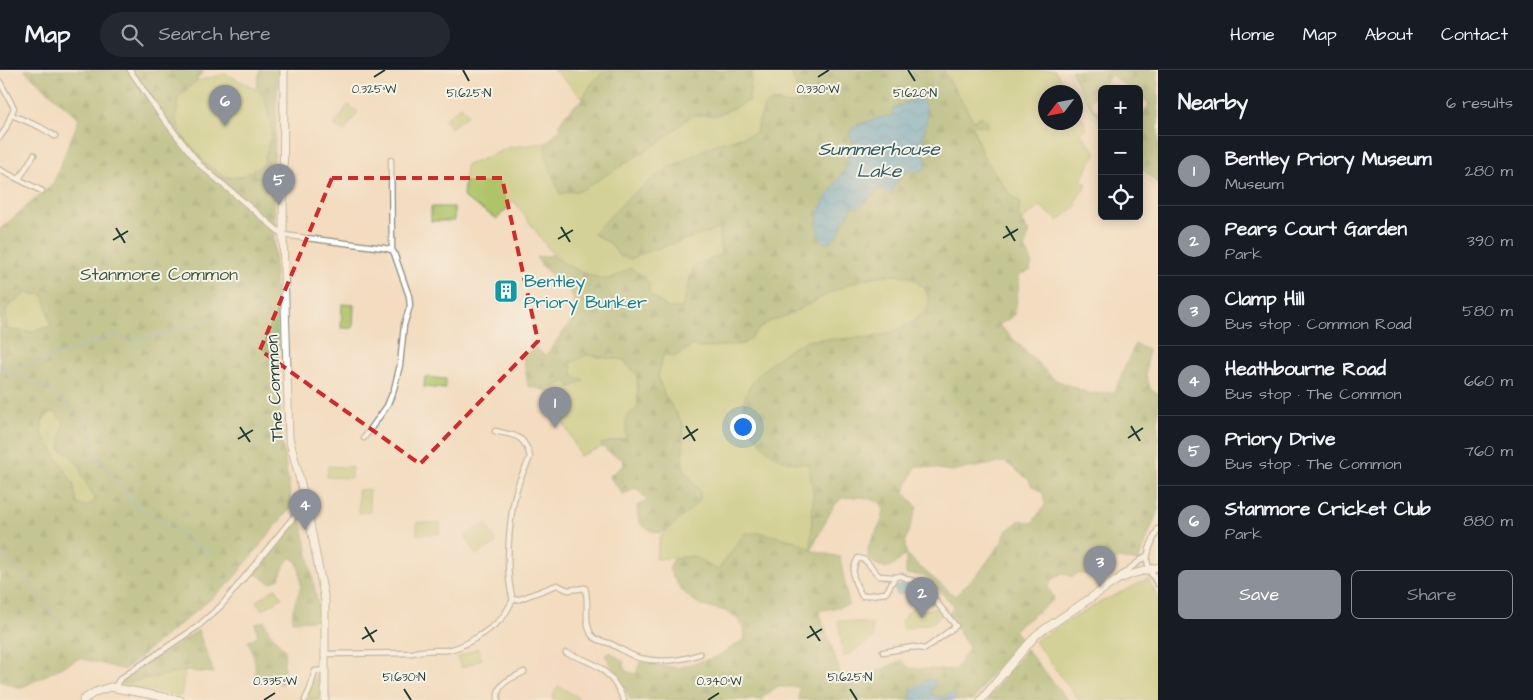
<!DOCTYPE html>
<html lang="en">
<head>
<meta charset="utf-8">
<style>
  :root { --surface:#171b24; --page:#242831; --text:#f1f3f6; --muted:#9ea1a6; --line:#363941; --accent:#8c9099 }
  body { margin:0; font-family:"Architects Daughter",sans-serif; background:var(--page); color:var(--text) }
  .controls { position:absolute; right:15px; top:15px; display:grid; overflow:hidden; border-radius:8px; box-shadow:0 2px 12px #0003 }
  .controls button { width:45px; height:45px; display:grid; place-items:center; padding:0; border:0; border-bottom:1px solid var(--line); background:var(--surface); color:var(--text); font:25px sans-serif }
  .compass { position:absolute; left:1038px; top:15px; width:45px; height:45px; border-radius:50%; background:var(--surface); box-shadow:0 2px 12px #0003; rotate:238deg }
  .you { position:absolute; left:742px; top:356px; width:18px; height:18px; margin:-12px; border:4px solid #fff; border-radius:50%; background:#1a73e8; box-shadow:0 0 0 8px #1a73e833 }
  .badge { display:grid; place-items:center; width:32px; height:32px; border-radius:50%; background:var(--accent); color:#fff; font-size:16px; font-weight:700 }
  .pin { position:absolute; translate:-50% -41px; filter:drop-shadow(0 1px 2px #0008) }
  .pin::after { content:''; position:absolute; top:26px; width:18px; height:15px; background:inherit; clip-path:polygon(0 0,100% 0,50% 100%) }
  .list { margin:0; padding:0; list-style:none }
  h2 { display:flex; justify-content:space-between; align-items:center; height:65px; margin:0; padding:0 20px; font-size:21px }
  h2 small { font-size:16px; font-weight:400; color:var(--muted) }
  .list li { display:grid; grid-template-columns:32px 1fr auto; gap:15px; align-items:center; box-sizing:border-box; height:70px; padding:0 20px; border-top:1px solid var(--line) }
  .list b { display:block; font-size:19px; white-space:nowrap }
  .list p { margin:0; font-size:16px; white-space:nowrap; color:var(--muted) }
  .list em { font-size:16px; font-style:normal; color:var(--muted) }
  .actions { display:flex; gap:10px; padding:15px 20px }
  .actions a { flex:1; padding:11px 0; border:1px solid var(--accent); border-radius:8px; text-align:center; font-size:18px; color:var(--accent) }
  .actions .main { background:var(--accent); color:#fff }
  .icon { flex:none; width:28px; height:28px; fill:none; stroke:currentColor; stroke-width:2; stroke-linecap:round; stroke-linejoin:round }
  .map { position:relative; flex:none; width:1158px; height:630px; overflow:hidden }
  header { display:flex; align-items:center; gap:30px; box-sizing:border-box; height:70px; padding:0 25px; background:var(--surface); border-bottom:1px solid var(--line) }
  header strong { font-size:24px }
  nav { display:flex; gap:28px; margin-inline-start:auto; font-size:18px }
  .search { width:350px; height:45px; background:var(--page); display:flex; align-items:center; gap:12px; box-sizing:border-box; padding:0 18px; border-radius:28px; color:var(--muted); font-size:19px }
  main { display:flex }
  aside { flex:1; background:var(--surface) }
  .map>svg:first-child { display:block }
</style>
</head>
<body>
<header>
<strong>Map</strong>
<div class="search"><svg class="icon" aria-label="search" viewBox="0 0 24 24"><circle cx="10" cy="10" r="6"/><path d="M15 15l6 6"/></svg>Search here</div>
<nav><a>Home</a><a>Map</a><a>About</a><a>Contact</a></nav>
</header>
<main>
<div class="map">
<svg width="1158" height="630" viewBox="0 0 1158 630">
  <defs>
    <pattern id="forest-firs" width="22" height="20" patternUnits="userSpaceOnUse" patternTransform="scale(1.25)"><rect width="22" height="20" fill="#8baa5c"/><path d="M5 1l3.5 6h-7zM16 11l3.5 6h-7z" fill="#718c4d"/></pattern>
    <pattern id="water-waves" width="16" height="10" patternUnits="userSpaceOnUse" patternTransform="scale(1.25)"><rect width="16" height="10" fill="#53a5ce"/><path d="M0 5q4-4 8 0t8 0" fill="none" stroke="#4488a8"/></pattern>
  </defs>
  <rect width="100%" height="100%" fill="#f7f3e8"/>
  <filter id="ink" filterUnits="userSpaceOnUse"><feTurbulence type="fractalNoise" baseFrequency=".02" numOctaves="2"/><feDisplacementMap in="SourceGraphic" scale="10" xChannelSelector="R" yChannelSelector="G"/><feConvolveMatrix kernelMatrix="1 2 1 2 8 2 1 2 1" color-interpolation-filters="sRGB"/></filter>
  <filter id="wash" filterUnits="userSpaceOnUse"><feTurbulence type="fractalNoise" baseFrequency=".0096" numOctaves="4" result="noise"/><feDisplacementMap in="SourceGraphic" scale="20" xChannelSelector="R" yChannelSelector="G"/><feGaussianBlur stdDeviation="1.12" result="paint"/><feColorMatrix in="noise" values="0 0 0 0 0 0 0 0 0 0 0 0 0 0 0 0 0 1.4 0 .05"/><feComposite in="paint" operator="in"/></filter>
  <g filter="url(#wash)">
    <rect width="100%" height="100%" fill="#f3dcc0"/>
    <path fill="#f4d3c0" d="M578,569L596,572L631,630H502V622L505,617L518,610L527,608L529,600L537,594L542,585Z"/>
    <g fill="#afc468" stroke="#67804e">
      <path d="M553,0H605L592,13L583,28L556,2Z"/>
      <path d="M752,0H791L797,20L805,27C796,37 789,34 777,32L760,46L756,63L713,75L593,164L610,173L619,186L632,189L637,185L719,159L721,185L694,196L682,238H668L649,223L630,198C625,201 618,206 612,208C598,212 564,195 553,185L514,131L497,149L463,127L466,95L476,92L510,77L546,73V88L582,120L661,71L692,45H717L749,31Z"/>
      <path d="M945,0H1055L1068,22H1046V52H1076V38L1087,57L1081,64L1096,82L1081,110L1087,114L1075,132L1077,135L1058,151L1040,136L1021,151L1018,146L1020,132L1011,126L982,84L972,54L987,57V51H974L944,2Z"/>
      <path d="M226,4L256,19L265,28L272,62L263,95L241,107H225L206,94L182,65L176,49L178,28L196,11Z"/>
      <path d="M348,35L358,42L344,62L334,55Z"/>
      <path d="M461,36L468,45L451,58L444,50Z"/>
      <rect x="431" y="137" width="23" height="14"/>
      <path d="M900,205L910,207L924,217L929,230L928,236L922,245L908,255L893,262L876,267L812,270L745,326L743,339L749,357L787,392L809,394L813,423L811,480L796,471L762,463L718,500L694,486L656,489L660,467L700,430V422L683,397V354L664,324L658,307L663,285L676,286L693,275L700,278L744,274L766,253L786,246L834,221L853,212L878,206Z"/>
      <path d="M26,223L44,225L51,256L31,262L7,260L6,238Z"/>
      <path d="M342,234L354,235L353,258H341Z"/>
      <path d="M586,285L623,290L637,305L641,337L626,368L579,386V383L547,321L567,310L570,293Z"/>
      <path d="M425,307L446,309L445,319L424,317Z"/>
      <path d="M53,340L64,351L60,379L71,386L81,397L83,405L96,430L88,436L77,435L73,414L41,363L43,349Z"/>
      <path d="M328,396L352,397L351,408L327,407Z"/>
      <path d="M369,419L370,442L359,443L358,420Z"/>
      <path d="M417,452L440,453V464H417Z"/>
      <path d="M486,454L497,473L476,485L465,465Z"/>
      <path d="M1148,509L1158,527V630H1079L1034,571L1099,533Z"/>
      <path d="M276,518L282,528L262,540L256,531Z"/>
      <path d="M931,519L947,541L932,553L903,559L901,551L912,538L919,537L922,540L939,538L933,529V534H930L929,529L932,528L928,522Z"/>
      <path d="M838,550L872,554L873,569L844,587Z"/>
      <path d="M477,578L482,589L462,598L457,588Z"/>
      <path d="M185,601L181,626L124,616L121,614Z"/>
      <path d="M318,602H320V630H308L316,603Z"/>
      <path d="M558,616L578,627L577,630H556L552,628Z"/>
    </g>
    <g fill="url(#forest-firs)" stroke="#557448" fill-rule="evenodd">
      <path d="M24,0H204L196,11L178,28L176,49L182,65L206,94L225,107H241L263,95L272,62L265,28L256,19L260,0H278L274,89V168L281,365L292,436L229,514L124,600L80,588L21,618L0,611V159L53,114L79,49ZM26,223L44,225L51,256L31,262L7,260L6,238ZM53,341L64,352L60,379L71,386L81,397L82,405L96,430L88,436L77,434L74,414L41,363L43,349Z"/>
      <path d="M605,0H752L749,31L717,45H692L661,71L582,120L560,124L546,88V73L561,58L559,54L566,44L583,28L592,13Z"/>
      <path d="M791,0H945L944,2L974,51L981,46L987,51L988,57L972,55L982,84L1011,126L1020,132L1018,146L1029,162L1025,177L1032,192L1030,201L1020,204L1015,245L999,255L1054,309L1090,324L1114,322L1135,274L1148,280L1146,304L1151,320L1158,323V440L1138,492L1119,488L1095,504H1077L1072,507L1062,503L1053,509L1048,517L1054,528L1052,531L1014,560L1022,570L990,605L974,630H799V617H777L762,627L763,630H631L605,585L610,582L623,591L626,601L636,604L640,592L678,598L716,587L745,569C745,556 736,543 722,540C716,538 709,539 703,536C687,528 676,515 669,499L673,489L694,486L718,500L745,463H762L796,471L811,479L813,423L809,394C802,393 793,394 786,391C771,386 759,373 751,359C745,350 742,337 745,327C751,305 790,274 812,270C819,269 827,269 835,269C866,268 891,268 917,248C922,245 930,237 929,230C929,222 923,216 917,212C884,187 819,230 788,245C781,248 773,249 767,253C758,257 753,268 744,273C742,274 703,278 699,278C697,277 695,276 692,275L676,286L663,285L658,307L664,324L683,354V397L700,422V430C693,437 668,462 660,463C656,463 652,461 648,459C637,454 638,448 637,436L647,430L636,418L623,425L609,406L624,395L622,389L608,382L600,374L626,368V347L638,337L637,305L623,290L586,285L571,293L573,306L584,310L570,318L566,311L547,321L528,316L523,285L536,278L545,286L576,245L572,224L541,195L536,187L553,185C564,195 598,213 612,208C618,206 624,201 630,198L643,206L650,214L649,223L667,238H682L694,196L721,185L719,159L637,185L632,189L619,186L610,173L593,164L628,128L665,100L713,75L756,63L764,36C764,35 771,32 771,32C785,29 793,41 804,27L797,20ZM914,29L926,56L921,78L927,92L925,96C905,101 904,101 893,118L884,119L881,118L866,132L852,136L849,145L843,150L820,138L846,99L855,77L849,64L854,56L886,46L891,48L892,46L894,39ZM1005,392L1029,410L1031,415L1043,423L1045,435L1032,453L1020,450L1006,461L1003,470L981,500L955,526L920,497L906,483L905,471L917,437L904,422L916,396L952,401ZM862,427L880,432L884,440L882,450L868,477V487L875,494L886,498L897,493L906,483V504L926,506L954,536L948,545L969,578L955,600L909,598L902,590L845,616L819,541L849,535L840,487L811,480L833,437L842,428Z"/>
      <path d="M1071,0H1158V115L1139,96V48L1149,35L1144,28L1139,25V19H1130L1111,5L1090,32L1094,40H1097L1102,43V52C1089,38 1078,17 1071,0Z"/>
      <path d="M299,446L301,448L318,536L319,550L292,551L293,539L301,516L299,497L295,489L291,488L285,494L279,509L270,513L255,503Z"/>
      <path d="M264,551L269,561L285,580L283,614L254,608C257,592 254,586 248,571L258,566L255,554Z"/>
      <path d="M198,560L214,603L185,601L121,614L122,611Z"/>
      <path d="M1026,579L1068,630H987Z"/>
    </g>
    <g fill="url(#water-waves)" stroke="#397181">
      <path d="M914,29L922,30C933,47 922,60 922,77C922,82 926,88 927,92L924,99L914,102L908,100C900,106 893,115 892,124L889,125L881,118L858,138L852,136L849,145L843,151L839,163L829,173L823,172C804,144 837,116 849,93L847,83L855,77L849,64L854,56L886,46L891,47L892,46L893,39Z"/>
      <path d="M908,511L911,515V520L898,526L894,518Z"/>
      <path d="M928,609L937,611L930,624L941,627L952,623L956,624L954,630H912L910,628L911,619Z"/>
    </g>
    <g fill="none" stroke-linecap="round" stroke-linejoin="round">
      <g stroke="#53a5ce" stroke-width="1">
        <path d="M1067,0L1082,32L1102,57"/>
        <path d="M1139,101L1156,118"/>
        <path d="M0,297L28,295L114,265L129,270L165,264L238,239"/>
        <path d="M0,299L48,318L84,350L103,395L135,435L177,461L211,485"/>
        <path d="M0,483L26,508L57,550"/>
      </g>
    </g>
  </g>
  <g filter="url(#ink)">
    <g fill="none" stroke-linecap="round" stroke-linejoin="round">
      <g stroke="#898c7a" stroke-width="7">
        <g id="street">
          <path d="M130,0L159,43L200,95L283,165L384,178L392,180L394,183L409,226L410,236L404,255L400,295L394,319L387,336L364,368"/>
          <path d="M0,12L14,38L5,60L0,67"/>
          <path d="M12,45L40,57L55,66"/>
          <path d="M391,90L392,180"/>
          <path d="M0,100L42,121"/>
          <path d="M19,109L34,85"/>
          <path d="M1149,499C1144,484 1152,473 1158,459"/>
          <path d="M1119,507L1146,486"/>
          <path d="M513,530L520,529L557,515L568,520L585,518C590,533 583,549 591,564C595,571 604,571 611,574C620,578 629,585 639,588C660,593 680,591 700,584"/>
          <path d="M883,582L913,577L925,579L956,556L928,522H919L913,511L901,506L895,507L879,506L865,490L858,488C849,504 854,511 862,526L886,523L895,507"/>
          <path d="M566,583C596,593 610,599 624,630"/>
          <path d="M325,584L413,583C424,579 436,581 447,580C462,579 490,560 501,549C506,544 509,536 513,530C504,501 509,444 518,415C521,405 527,396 530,387C524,363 514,366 495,361"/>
          <path d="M114,618L120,609L197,557L221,536L305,433"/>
          <path d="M305,630L310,619L315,601L325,600"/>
          <path d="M498,630C496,612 511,609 524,602"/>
        </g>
      </g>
      <g stroke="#898c7a" stroke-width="9">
        <path id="secondary" d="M1149,499L1158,513"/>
      </g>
      <g stroke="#898c7a" stroke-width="9">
        <g id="primary">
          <path d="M284,0L283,165L289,368L306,433L325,531V630"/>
          <path d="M83,630L95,622L110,617L180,630"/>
          <path d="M981,630L1036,565L1117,510L1129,505L1158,497"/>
        </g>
      </g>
      <use href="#street" stroke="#fff" stroke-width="4.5"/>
      <use href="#secondary" stroke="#fff" stroke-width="6"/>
      <use href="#primary" stroke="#fff" stroke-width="7"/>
    </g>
  </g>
  <path d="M0 0H1158V630H0ZM332,108H502L538,271L420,394L260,280Z" fill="#f3dcc0" fill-opacity=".55" fill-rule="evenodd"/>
  <path fill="none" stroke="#d62828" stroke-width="4" stroke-dasharray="10 6" stroke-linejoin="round" d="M332,108H502L538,271L420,394L260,280Z"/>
  <path fill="none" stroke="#1f3d34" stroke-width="2" d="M463,0L469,11M908,0L915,11M374,7L385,0M818,7L829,0M1006,156L1015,171M561,157L570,172M116,158L125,173M1003,168L1018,159M558,169L573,160M113,170L128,161M686,356L695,371M1131,356L1140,371M240,357L250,372M1128,368L1143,358M238,369L253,360M683,369L698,359M810,556L820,571M365,557L374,572M807,568L822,559M362,569L377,560M404,619L411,630M850,619L857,630M264,630L275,623M708,630L719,623"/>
  <defs>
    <g id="building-square" transform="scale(1.25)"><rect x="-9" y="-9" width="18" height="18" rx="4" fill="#0f9aa8" stroke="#f7f3e8"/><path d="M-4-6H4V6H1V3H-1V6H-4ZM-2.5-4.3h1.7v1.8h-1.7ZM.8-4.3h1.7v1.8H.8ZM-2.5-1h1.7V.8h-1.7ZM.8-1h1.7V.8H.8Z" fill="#fff"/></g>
  </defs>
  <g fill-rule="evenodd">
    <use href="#building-square" x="506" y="221"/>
  </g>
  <g text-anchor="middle" stroke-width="4" stroke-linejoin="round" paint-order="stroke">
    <g font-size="18" fill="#3c583e" stroke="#f7f3e8">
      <text x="159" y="210">Stanmore Common</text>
    </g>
    <g font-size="18" fill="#0d838f" stroke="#f7f3e8" text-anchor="start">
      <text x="524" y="217">Bentley<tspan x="524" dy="21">Priory Bunker</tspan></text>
    </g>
    <g font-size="18" fill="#1f3d34" stroke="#f7f3e8">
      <text transform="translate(274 318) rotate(-93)" y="6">The Common</text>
    </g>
    <g font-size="19" font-style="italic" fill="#2f5c62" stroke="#f7f3e8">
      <text x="879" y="85">Summerhouse<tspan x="879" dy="22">Lake</tspan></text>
    </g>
  </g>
  <g font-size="12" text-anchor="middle" fill="#1f3d34" stroke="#f7f3e8" stroke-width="4" stroke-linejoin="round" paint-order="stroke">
    <text x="818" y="23">0.330°W</text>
    <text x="374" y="23">0.325°W</text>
    <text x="469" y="27">51.625°N</text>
    <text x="915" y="27">51.620°N</text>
    <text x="404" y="611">51.630°N</text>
    <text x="850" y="611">51.625°N</text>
    <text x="275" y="615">0.335°W</text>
    <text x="719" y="615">0.340°W</text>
  </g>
</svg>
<div class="controls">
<button>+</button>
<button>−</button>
<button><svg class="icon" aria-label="locate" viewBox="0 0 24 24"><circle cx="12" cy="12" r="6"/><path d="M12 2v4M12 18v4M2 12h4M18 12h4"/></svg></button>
</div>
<svg class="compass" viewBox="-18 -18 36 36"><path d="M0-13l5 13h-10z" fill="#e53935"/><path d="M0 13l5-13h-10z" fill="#9ea1a6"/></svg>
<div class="you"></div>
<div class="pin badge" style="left:555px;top:358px">1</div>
<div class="pin badge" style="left:922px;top:548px">2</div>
<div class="pin badge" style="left:1100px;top:517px">3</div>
<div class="pin badge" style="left:305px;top:460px">4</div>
<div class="pin badge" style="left:279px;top:135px">5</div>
<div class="pin badge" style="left:225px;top:56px">6</div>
</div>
<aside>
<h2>Nearby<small>6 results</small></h2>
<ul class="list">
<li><span class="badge">1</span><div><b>Bentley Priory Museum</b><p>Museum</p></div><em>280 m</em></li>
<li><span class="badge">2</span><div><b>Pears Court Garden</b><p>Park</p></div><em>390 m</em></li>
<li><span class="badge">3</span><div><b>Clamp Hill</b><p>Bus stop · Common Road</p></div><em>580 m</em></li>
<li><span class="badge">4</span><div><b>Heathbourne Road</b><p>Bus stop · The Common</p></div><em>660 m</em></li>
<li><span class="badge">5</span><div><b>Priory Drive</b><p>Bus stop · The Common</p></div><em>760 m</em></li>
<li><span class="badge">6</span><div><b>Stanmore Cricket Club</b><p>Park</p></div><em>880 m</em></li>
</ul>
<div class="actions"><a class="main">Save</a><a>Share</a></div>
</aside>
</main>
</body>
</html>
